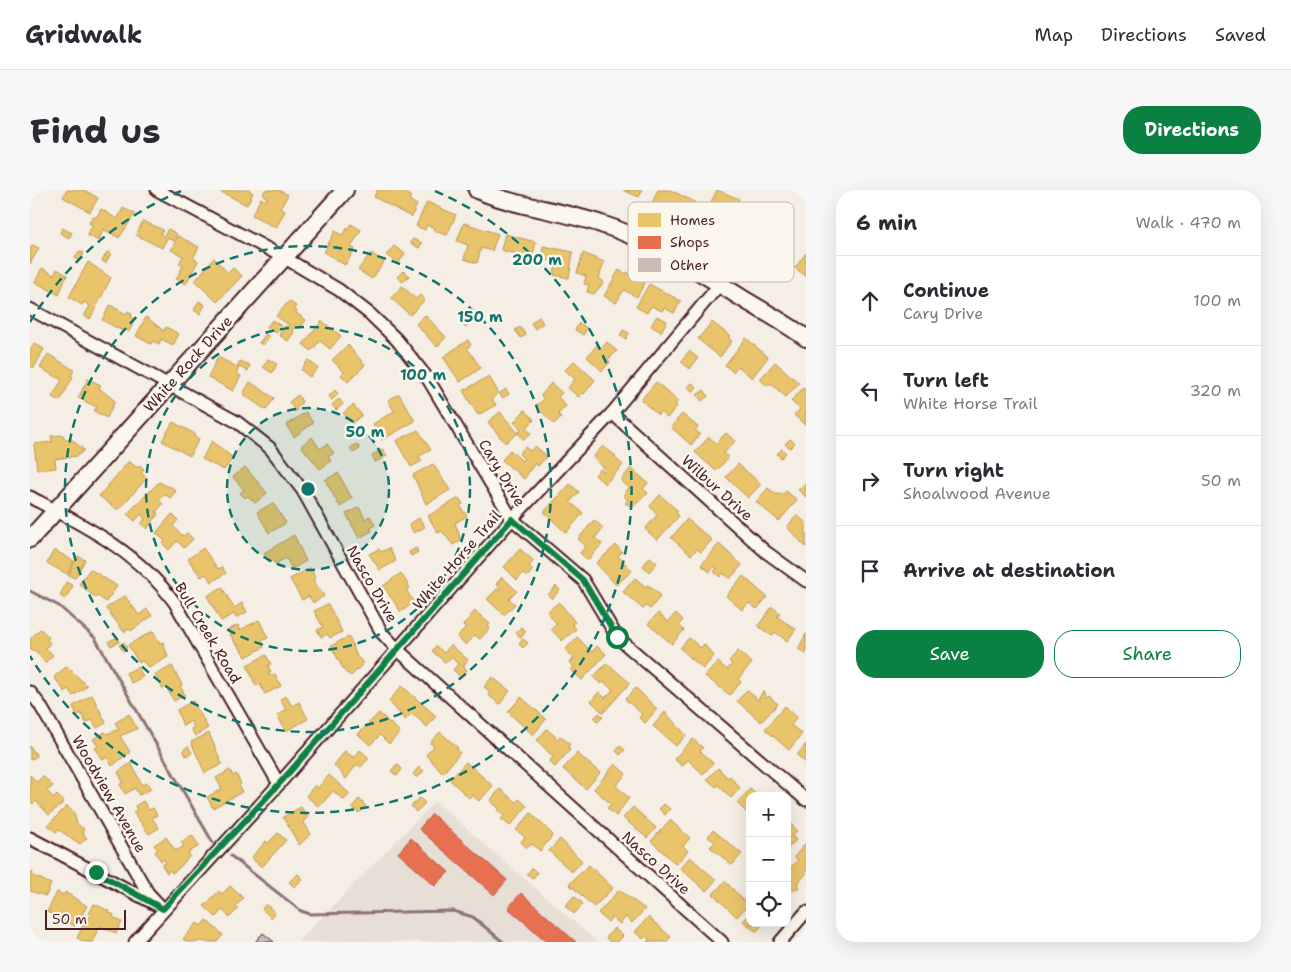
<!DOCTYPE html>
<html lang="en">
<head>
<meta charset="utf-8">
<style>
  :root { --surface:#fff; --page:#f7f7f7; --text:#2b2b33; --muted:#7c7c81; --line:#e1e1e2; --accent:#0b8043 }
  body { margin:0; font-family:"Shantell Sans",sans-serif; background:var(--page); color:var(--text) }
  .controls { position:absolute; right:15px; bottom:15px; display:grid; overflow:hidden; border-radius:10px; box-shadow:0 5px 20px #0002 }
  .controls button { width:45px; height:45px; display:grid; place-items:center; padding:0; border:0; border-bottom:1px solid var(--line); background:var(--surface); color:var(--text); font:25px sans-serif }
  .scale { position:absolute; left:15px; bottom:12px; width:81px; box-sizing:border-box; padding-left:5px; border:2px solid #4a1f2b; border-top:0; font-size:14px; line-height:18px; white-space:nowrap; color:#4a1f2b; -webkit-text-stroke:4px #fbf7ec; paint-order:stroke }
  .stop { position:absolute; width:15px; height:15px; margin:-11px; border:4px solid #0b8043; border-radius:50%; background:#fff }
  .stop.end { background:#0b8043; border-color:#fff; box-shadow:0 1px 5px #0008 }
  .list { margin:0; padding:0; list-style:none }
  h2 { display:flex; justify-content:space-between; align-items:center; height:65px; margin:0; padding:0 20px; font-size:21px }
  h2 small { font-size:16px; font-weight:400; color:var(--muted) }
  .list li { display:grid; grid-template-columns:32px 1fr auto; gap:15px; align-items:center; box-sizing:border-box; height:90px; padding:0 20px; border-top:1px solid var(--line) }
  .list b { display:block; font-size:19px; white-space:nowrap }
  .list p { margin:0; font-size:16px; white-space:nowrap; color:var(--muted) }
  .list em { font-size:16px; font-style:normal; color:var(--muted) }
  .actions { display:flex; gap:10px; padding:15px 20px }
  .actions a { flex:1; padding:11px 0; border:1px solid var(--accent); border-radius:20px; text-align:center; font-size:18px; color:var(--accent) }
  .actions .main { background:var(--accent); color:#fff }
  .icon { flex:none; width:28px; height:28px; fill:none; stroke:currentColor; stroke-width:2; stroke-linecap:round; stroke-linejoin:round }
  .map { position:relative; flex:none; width:776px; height:752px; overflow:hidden; border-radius:20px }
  header { display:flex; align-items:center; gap:30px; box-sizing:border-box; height:70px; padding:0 25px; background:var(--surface); border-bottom:1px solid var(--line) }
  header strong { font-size:24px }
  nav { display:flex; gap:28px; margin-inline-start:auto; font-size:18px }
  .intro { display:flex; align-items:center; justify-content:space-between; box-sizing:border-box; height:120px; padding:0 30px }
  h1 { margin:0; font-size:35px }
  .button { padding:12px 22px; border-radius:20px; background:var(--accent); color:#fff; font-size:18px; font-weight:700 }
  main { display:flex; gap:30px; padding:0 30px }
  aside { flex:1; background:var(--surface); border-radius:20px; box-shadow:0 5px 20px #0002 }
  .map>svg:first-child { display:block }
</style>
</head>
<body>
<header>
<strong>Gridwalk</strong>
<nav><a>Map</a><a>Directions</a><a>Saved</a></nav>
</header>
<div class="intro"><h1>Find us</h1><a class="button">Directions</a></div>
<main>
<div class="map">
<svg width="776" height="752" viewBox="0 0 776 752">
  <rect width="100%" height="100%" fill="#f4eee4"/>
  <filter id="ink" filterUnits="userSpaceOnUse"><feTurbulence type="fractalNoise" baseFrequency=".02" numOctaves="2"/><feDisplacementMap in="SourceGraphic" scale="10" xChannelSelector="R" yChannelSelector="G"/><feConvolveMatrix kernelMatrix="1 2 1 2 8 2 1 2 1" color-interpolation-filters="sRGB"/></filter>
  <g filter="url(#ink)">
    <path fill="#e7dfd6" d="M405,611L567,752H268Z"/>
    <g fill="#e9c46a" stroke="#b99257">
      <path d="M37,0H54L68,8L60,22L33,7Z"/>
      <path d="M192,0H219L223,3L217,15L191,2Z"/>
      <path d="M235,0H249L258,5L250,18L255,21L246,38L222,25L231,8L235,11L237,7L233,5Z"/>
      <path d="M347,0H369L381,6L379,10L387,15L381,27L344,7Z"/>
      <path d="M593,0H612L609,7Z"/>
      <path d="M628,0H640L665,12L659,25L622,13Z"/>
      <path d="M687,0L709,9L696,37L674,26Z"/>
      <path d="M397,12L426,25L417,45L404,41L405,38L397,35L395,40L386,36Z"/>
      <path d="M93,18L105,24L89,48L73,39L69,51L57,45L63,35L59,33L63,26L66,28L71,19L87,29Z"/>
      <path d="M113,31L133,40L130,44L134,46L138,39L147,44L144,51L137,48L132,58L106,45Z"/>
      <path d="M434,33L468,44L462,61L451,58L447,73L434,69L438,55L427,51Z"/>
      <path d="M321,34L331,40L321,57L325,59L315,75L294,62L305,41L312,45Z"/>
      <path d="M32,38L42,43L39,48L30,43Z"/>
      <path d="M475,44L506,52L499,79L493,78L494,73L487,71L486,64L471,60Z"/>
      <path d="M148,46L169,57L163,68L168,71L156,94L146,89L153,76L149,74L153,66L141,60Z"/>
      <path d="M383,49L392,53L389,58L380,53Z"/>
      <path d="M2,55L9,58L0,74V59Z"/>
      <path d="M364,56L375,64L368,74L356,65Z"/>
      <path d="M513,56L543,62L539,88L524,85L526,72L511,69Z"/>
      <path d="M49,61L54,63L50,71L45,68Z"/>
      <path d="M77,62L81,63L76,73L72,71Z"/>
      <path d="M341,63L354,72L342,89L328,80Z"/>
      <path d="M553,63L574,72L569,88L574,92L564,104L557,102L559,95L554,94L556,86L547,83Z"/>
      <path d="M775,64H776V86L765,78Z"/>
      <path d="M184,68L198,83L203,78L212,86L187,112L165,91Z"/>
      <path d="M58,72L81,88L60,129L54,126L60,116L54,112L52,115L39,107Z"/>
      <path d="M12,78L24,85L27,79L37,85L29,105L5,92Z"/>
      <path d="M589,80L596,84L597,82L615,93L607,107L594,100L586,113L574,106Z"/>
      <path d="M373,81L379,86L373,92L367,87Z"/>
      <path d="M619,94L651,111L644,123L634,118L632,121L621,116L617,123L606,117Z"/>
      <path d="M372,96L386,109L390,105L395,110L380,125L361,108Z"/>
      <path d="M169,111L175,115L170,124L164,120Z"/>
      <path d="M259,111L266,116L264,119L267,121L266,123L276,130L271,137L264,138L262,141L264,142L258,151L249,145L255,136L258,137L259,135L246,126Z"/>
      <path d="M80,115L96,124L98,121L102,124L101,127L105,129L99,142L95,139L93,141L72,130Z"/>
      <path d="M395,125L416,147L407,157L386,134Z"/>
      <path d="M442,125L445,129L435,137L432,133Z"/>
      <path d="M627,126L637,131L631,142L621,136Z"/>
      <path d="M116,127L134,141L136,137L149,144L143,155L131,149L129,154L123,151L121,154L106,146Z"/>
      <path d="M509,127L513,133L505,139L501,133Z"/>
      <path d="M242,130L251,136L246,143L237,137Z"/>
      <path d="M292,131L311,146L300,159L290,151L281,161L273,154Z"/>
      <path d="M682,132L700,146L698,148L702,151L690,167L668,149Z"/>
      <path d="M549,133L557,138L553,145L545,140Z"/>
      <path d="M490,137L496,145L491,148L485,140Z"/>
      <path d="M593,140L599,143L596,149L590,146Z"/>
      <path d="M236,144L239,147L233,155L229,153Z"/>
      <path d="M716,148L738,167L722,188L708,176L703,182L695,175Z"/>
      <path d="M438,150L441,155L437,158L451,178L430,192L413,167Z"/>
      <path d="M577,152L587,161L578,170L580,172L572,181L557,167L567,155L571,159Z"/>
      <path d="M4,153L14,159L4,178L0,176V159Z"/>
      <path d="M318,155L335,175L318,192L311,185L314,182L302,170Z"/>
      <path d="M659,161L668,168L660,179L651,172Z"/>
      <path d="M18,164L44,180L41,186L43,187L30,211L22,207L32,190L10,178Z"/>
      <path d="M188,167L209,178L206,183L211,186L203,201L178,187Z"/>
      <path d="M238,169L247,174L242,183L233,177Z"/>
      <path d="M278,170L288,178L280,187L271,180Z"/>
      <path d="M210,171L220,175L218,181L207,176Z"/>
      <path d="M544,171L565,190L554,204L553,203L549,207L538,198L545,189L535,180Z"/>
      <path d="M745,172L769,193L756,207L740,193L737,196L730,189Z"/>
      <path d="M459,186L468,202L462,209L466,215L448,225L433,201Z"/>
      <path d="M58,189L71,195L69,198L85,211L77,228L64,221L67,217L48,208Z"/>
      <path d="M220,192L244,208L236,220L213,204Z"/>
      <path d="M626,192L648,211L645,215L647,216L637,228L630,222L628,225L611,210Z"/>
      <path d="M521,193L532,203L528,207L536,216L528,224L531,227L524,234L506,216L514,209L511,206Z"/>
      <path d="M662,193L667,197L663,202L658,197Z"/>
      <path d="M773,198L776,200V236L764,225L770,219L761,211Z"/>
      <path d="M476,199L479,204L473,208L469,204Z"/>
      <path d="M305,200L308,204L302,210L299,206Z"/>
      <path d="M674,200L678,206L672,211L667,205Z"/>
      <path d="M369,204L385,231L352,250L343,234L364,221L358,210Z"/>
      <path d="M268,205L272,212L265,221L259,212Z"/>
      <path d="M309,209L313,214L306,220L302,215Z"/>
      <path d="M323,215L332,225L322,233L313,223Z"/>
      <path d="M495,220L504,230L496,238L501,243L494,250L488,243L491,240L484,232Z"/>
      <path d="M276,222L283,233L264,247L256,235Z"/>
      <path d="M470,222L488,243L475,253L458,232Z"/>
      <path d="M652,224L668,237L665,240L670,244L661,255L641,237Z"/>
      <path d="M143,232L165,244L164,246L169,249L160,266L132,251Z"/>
      <path d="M388,240L401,260L389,266L392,271L381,277L366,251Z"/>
      <path d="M696,243L705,251L694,263L699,267L686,281L665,262L679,247L686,253Z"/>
      <path d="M33,245L34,249L40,248L54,260L47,266L25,269L26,278L7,280L4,254L22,252L21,246Z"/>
      <path d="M282,247L290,259L297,254L304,263L298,267L301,271L290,279L271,256Z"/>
      <path d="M760,249L765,253L760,258L755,254Z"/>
      <path d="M182,251L203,268L194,280L172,269Z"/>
      <path d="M327,254L330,259L323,263L320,258Z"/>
      <path d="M505,256L517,266L508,276L505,273L494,289L472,270L480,260L492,271L494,269L489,264L495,257L500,261Z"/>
      <path d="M573,256L586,266L584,267L593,275L575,294L565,285L570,279L574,282L576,280L563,267Z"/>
      <path d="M353,259L357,266L345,272L342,265Z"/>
      <path d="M752,259L756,263L751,268L747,264Z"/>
      <path d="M99,271L107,278L110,275L114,279L111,283L117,288L88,320L69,306Z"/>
      <path d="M403,274L420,300L396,314L383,285Z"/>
      <path d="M708,274L731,294L718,308L696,287Z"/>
      <path d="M215,277L237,303L225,313L218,306L215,308L210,303L214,300L203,287Z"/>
      <path d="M601,278L618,293L613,299L618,303L603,317L595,313L598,310L593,305L599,298L591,290Z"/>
      <path d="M308,283L322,308L310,317L295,290Z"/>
      <path d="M129,292L139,297L140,296L146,301L140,308L135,304L129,310L133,314L126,322L128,324L117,339L111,334L115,329L111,324L105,331L97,324Z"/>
      <path d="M776,292V307L768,300Z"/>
      <path d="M540,294L549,302L540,312L553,323L536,343L514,322Z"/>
      <path d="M738,298L747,305L749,302L752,305L756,301L767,310L749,331L726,312Z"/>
      <path d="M630,305L648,321L646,323L649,326L627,350L615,339L627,325L620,316Z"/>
      <path d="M429,308L433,314L430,316L437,326L425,333L431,350L423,355L412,341L408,343L398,326Z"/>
      <path d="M243,313L256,333L239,343L227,322Z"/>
      <path d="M329,317L335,329L340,326L345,335L341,338L342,341L329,348L316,324Z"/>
      <path d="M142,324L148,330L143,336L153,346L157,343L163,349L154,358L147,351L139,360L133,354L135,351L126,343Z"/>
      <path d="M767,325L776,333V357L757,337Z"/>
      <path d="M389,328L395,337L384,343L379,334Z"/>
      <path d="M657,329L682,350L671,362L667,359L661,365L641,348Z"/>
      <path d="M564,330L573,338L565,348L572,354L558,370L550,363L556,356L548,349Z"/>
      <path d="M264,345L276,371L262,379L256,368L245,374L242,370L239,372L234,363Z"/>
      <path d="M689,354L712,375L700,389L693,383L690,387L684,382L687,378L685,376L680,382L671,375Z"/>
      <path d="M586,355L592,362L588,366L602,381L586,395L566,373Z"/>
      <path d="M173,358L188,379L192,377L196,383L182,392L176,384L171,387L158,369Z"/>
      <path d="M359,358L366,371L350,380L339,364L349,359L351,362Z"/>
      <path d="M386,358L388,362L381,366L379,362Z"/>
      <path d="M490,359L504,371L499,376L503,380L497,387L493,383L487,390L474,377Z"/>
      <path d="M24,360L44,371L37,384L17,373Z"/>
      <path d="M48,366L55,370L45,388L38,385Z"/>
      <path d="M620,367L627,373L619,382L613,376Z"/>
      <path d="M280,378L286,388L283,390L294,406L283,413L279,406L272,410L260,389Z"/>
      <path d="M60,379L87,396L76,412L68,406L66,408L49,394Z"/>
      <path d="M371,383L380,398L376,400L384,412L371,422L353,396Z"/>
      <path d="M713,386L737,407L727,419L719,413L712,420L696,406Z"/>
      <path d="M472,387L487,401L479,409L485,414L474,425L457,409L467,399L469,400L471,398L466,394Z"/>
      <path d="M605,388L616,397L617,395L621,397L629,404L630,407L620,419L616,416L613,419L593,402Z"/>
      <path d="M36,392L43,396L35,409L30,406Z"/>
      <path d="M526,396L530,400L522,409L518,405Z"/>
      <path d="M192,397L204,418L212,413L217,422L206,428L204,424L191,431L177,406Z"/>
      <path d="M95,406L109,425L117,419L122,426L101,441L99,439L94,442L76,418Z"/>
      <path d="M529,412L545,432L542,434L546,439L532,451L521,439L527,434L517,422Z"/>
      <path d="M298,414L312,442L300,448L297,444L291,447L287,440L293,437L284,421Z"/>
      <path d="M742,417L750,423L747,427L766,439L757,451L745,442L742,446L728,436Z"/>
      <path d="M445,421L460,434L458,436L460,438L450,449L445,445L436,455L427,447L436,437L433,435Z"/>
      <path d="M628,423L638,432L646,423L653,430L649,435L654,440L642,454L618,434Z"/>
      <path d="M229,430L238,448L231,451L234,457L216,467L207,454L206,455L198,440L208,435L210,440Z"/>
      <path d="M491,437L496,441L491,448L486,443Z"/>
      <path d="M10,439L19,447L17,450L20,453L16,458L23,465L15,473L5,460L3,462L0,459V449Z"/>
      <path d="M123,441L130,453L133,452L138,467L119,478L112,471L109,473L98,455Z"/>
      <path d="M776,444V464L768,459Z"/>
      <path d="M319,446L327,467L334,473L321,486L315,482L301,456Z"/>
      <path d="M87,447L90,451L81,456L78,452Z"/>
      <path d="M547,447L562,462L567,456L576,464L552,490L541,480L544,477L540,473L544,468L535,460Z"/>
      <path d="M659,448L671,458L674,454L684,466L673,479L650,458Z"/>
      <path d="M493,449L498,453L493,458L489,454Z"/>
      <path d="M94,452L97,458L93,461L89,455Z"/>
      <path d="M421,455L438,470L433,476L437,480L431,487L423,480L428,474L421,467L416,473L402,461L406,456L414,463Z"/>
      <path d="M708,461L722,473L708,489L711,492L700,505L675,486L688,472L697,480L702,474L699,471Z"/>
      <path d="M236,465L241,474L238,476L241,482L238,483L239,486L245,484L251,496L235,504L230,494L226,496L217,475Z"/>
      <path d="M577,473L600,493L573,523L561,511L569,502L575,508L583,500L574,492L571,494L563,487Z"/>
      <path d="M37,476L57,496L43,506L38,499L35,502L24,487Z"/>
      <path d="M142,476L152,495L150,496L155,505L144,511L136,497L133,499L125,485Z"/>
      <path d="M108,477L113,487L101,493L96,483Z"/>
      <path d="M462,487L480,501L470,514L458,505L460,502L454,497Z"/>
      <path d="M372,496L406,526L397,537L382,523L375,530L359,511Z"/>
      <path d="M606,498L627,519L615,533L609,528L612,524L595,509Z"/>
      <path d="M717,500L728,510L733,501L736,508L739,506L748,514L731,532L707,511Z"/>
      <path d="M62,505L76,533L67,538L62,530L56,533L51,523L47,526L43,516Z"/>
      <path d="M256,506L262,516L269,512L278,529L256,541L247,525L256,520L250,509Z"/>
      <path d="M491,507L516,529L503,545L478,522Z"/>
      <path d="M163,511L178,538L165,546L161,539L164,537L161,531L153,536L147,520Z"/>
      <path d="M755,516L767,527L761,535L772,544L759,560L735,539Z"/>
      <path d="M635,522L656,545L646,556L623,536Z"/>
      <path d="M349,523L370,542L359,554L350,545L340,555L328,544Z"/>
      <path d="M569,523L573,527L568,532L564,528Z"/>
      <path d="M99,524L107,539L90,546L100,562L82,576L77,567L73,570L65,558L68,556L63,549L75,542L77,544L89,539L85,533Z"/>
      <path d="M517,539L528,549L530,546L540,554L538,556L540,560L525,577L519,572L523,567L507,550Z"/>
      <path d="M410,542L428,558L427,560L430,563L413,583L396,565L404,556L400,553Z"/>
      <path d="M179,543L192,574L175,583L161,552Z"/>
      <path d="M663,549L673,558L670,561L683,573L673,584L658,570L652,576L644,569Z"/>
      <path d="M776,554V573L767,565Z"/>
      <path d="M0,556L7,566L0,570Z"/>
      <path d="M158,556L162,563L156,566L153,560Z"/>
      <path d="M590,556L595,560L590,565L586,561Z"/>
      <path d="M330,560L339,568L331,577L327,574L316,589L304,575L315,561L324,568Z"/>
      <path d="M547,563L570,583L556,599L533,579Z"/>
      <path d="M436,572L463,596L449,611L442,605L439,608L420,590Z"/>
      <path d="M101,573L112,595L117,593L121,599L109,605L105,598L95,604L90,594L93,592L88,582Z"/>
      <path d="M367,574L372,579L367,586L361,581Z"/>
      <path d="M585,574L596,584L586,596L599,608L586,626L577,618L581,614L564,599Z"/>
      <path d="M389,577L394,581L387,588L383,584Z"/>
      <path d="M688,578L698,588L700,586L710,598L701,608L688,595L686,597L677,589Z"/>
      <path d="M200,580L203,586L206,584L211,594L209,596L212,602L183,618L177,607L192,599L186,588Z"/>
      <path d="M0,585L7,592L13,586L23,596L17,601L24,608L27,605L34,612L19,625L6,611L3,614L0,611Z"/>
      <path d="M299,585L320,604L314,610L303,601L289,617L276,606L285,595L288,598Z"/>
      <path d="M470,599L486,612L489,609L497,616L480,636L471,629L474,626L467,620L469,618L460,611Z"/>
      <path d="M720,599L728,606H720V626L707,613Z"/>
      <path d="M390,608L395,613L386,622L381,616Z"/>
      <path d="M329,609L336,616L329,623L322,617Z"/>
      <path d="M113,611L119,620L123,618L127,625L122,628L129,638L119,644L103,622L107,620L105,616Z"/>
      <path d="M634,614L640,619L635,625L629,619Z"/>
      <path d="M37,616L44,623L47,634L54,639L52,643L57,648L50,654L29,640L26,642L18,635Z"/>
      <path d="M271,617L278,628L273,631L281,644L269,655L253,627Z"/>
      <path d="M603,617L626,638L617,648L593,628Z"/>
      <path d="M501,623L523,645L510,661L502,654L497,658L491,652L495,647L486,640Z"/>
      <path d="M640,630L660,648L653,656L658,661L646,674L621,651Z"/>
      <path d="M760,633L767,641L762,646L766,650L757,659V636Z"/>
      <path d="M683,640L712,664L702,675L680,657L685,652L678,647Z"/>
      <path d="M248,643L256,650L232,677L221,668L236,651L238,653Z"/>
      <path d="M162,645L169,656L158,663L160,666L148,679L142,683L140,680L137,683L132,675L136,673L134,669L131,671L125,662L128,660L124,655L136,647L145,660H148L154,656L151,652Z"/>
      <path d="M530,649L552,671L542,682L519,661Z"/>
      <path d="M776,653V684L767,694L769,697L763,701L757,696V681L768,670L764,667Z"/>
      <path d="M660,667L686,690L676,701L650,678Z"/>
      <path d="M559,675L583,698L564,717L539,694Z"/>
      <path d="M502,678L507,683L503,688L497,684Z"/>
      <path d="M0,681L3,683L2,685L21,694L16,706L0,701Z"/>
      <path d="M268,684L273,689L264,697L259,692Z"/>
      <path d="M695,691L718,715L707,727L683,704Z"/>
      <path d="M200,696L213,708L206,716L208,719L200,727L192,720L186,727L174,716L189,701L192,704Z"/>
      <path d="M589,700L615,719L602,733L596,727L590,734L582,727L578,732L568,723Z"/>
      <path d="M27,702L34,705L35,702L57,716L45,736L17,722Z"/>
      <path d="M544,706L553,714L544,724L535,716Z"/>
      <path d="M64,714L79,721L78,722L84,725L83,727L92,732L86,743L70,736L62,752H56L47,748Z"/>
      <path d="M236,714L245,723L241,728L232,719Z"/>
      <path d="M720,724V733H734L728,740L725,741L713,731Z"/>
      <path d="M618,727L641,747L636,752H617L619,749L616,746L613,749L605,742Z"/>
      <path d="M176,730L193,745L187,752H174L171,750L169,752H157L153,749L167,733L171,736Z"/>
      <path d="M584,738L593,746L588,752H580L576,748Z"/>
    </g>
    <g fill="#e76f51" stroke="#b85746">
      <path d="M402,624L477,690L464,705L389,639Z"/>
      <path d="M381,648L419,682L405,696L368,663Z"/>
      <path d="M491,703L546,752H517L478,718Z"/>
    </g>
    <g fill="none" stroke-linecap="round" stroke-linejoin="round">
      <g stroke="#8d7174" stroke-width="3">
        <path d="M0,401L29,416L65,448L183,653"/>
        <path d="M201,666L271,721L280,724L423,721L443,727L473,752"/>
      </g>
    </g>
    <path fill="#cabbb6" stroke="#4a1f2b" d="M233,743L244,752H225Z"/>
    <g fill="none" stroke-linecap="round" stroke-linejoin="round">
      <g stroke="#4a1f2b" stroke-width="15">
        <g id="street">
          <path d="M127,0L255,68L309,100L340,124L367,150L398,189L482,329L553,390L587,447L776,610"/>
          <path d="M0,119L207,232L240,258L273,301L352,443L368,460L692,752"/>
          <path d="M582,223L736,362L776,391"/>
          <path d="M0,307C55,336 107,361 145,413L249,594"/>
          <path d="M0,502L10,515L118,703L133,719"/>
          <path d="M0,648L125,714"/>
          <path d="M105,752L249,594L482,329L582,223L690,94"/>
          <path d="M750,752L776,722"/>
        </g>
      </g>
      <g stroke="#4a1f2b" stroke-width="20">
        <g id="secondary">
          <path d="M447,0C487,17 530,20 571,34C622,50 670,82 715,110C735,122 757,134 776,148"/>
          <path d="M0,349L315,0"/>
        </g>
      </g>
      <use href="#street" stroke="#fbf7ec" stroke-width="11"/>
      <use href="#secondary" stroke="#fbf7ec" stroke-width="16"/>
    </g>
  </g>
  <g fill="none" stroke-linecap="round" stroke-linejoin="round" filter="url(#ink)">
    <path stroke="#0b8043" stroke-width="6" d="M66,682L133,719L249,594L482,329L553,390L587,447"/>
  </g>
  <circle cx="278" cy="299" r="81" fill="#0f766e" fill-opacity=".12"/>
  <g fill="none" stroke="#0f766e" stroke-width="2.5" stroke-dasharray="9 6">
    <circle cx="278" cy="299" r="81"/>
    <circle cx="278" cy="299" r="162"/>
    <circle cx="278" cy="299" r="243"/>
    <path d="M0 132A324 324 0 0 1 151 1M405 1A324 324 0 1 1 0 466"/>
  </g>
  <g text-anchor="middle" stroke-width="5" stroke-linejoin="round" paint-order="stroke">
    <g font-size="15" fill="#4a1f2b" stroke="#fbf7ec">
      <text transform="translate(158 174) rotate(-48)" y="5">White Rock Drive</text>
      <text transform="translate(472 283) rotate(59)" y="5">Cary Drive</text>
      <text transform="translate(687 298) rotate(42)" y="5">Wilbur Drive</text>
      <text transform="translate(427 370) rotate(-49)" y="5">White Horse Trail</text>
      <text transform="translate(342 394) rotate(60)" y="5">Nasco Drive</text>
      <text transform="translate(178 443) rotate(59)" y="5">Bull Creek Road</text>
      <text transform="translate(79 604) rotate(60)" y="5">Woodview Avenue</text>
      <text transform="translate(626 673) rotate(42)" y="5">Nasco Drive</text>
    </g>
  </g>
  <rect x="598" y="12" width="166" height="80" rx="8" fill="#fbf7ec" stroke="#c6b6b2" stroke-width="1"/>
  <rect x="608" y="23" width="23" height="14" fill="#e9c46a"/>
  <rect x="608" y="46" width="23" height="13" fill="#e76f51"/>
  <rect x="608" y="68" width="23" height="14" fill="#cabbb6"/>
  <g font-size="14" fill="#4a1f2b">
    <text x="640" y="35">Homes</text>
    <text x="640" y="57">Shops</text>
    <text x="640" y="80">Other</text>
  </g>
  <circle cx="278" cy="299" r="8" fill="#0f766e" stroke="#fbf7ec" stroke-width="2.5"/>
  <g font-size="15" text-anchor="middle" font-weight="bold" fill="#0f766e" stroke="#fbf7ec" stroke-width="5" stroke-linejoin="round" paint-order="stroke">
    <text x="507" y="75">200 m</text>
    <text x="450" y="132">150 m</text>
    <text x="393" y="190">100 m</text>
    <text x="335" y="247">50 m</text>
  </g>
</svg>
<div class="controls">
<button>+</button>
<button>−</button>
<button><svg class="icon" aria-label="locate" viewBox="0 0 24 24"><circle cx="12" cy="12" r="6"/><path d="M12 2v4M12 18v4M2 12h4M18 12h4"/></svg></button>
</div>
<div class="scale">50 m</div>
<div class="stop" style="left:587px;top:447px"></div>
<div class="stop end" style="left:66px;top:682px"></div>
</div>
<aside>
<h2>6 min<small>Walk · 470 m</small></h2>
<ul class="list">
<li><svg class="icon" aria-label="ahead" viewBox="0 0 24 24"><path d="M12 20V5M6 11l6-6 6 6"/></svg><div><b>Continue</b><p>Cary Drive</p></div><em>100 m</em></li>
<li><svg class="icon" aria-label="left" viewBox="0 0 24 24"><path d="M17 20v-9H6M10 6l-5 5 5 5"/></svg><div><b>Turn left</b><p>White Horse Trail</p></div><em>320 m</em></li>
<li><svg class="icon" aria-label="right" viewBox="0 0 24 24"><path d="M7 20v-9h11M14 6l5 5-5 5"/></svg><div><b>Turn right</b><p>Shoalwood Avenue</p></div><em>50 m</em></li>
<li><svg class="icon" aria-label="arrive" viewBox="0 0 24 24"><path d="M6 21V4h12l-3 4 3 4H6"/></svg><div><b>Arrive at destination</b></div></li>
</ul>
<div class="actions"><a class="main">Save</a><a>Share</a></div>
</aside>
</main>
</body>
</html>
